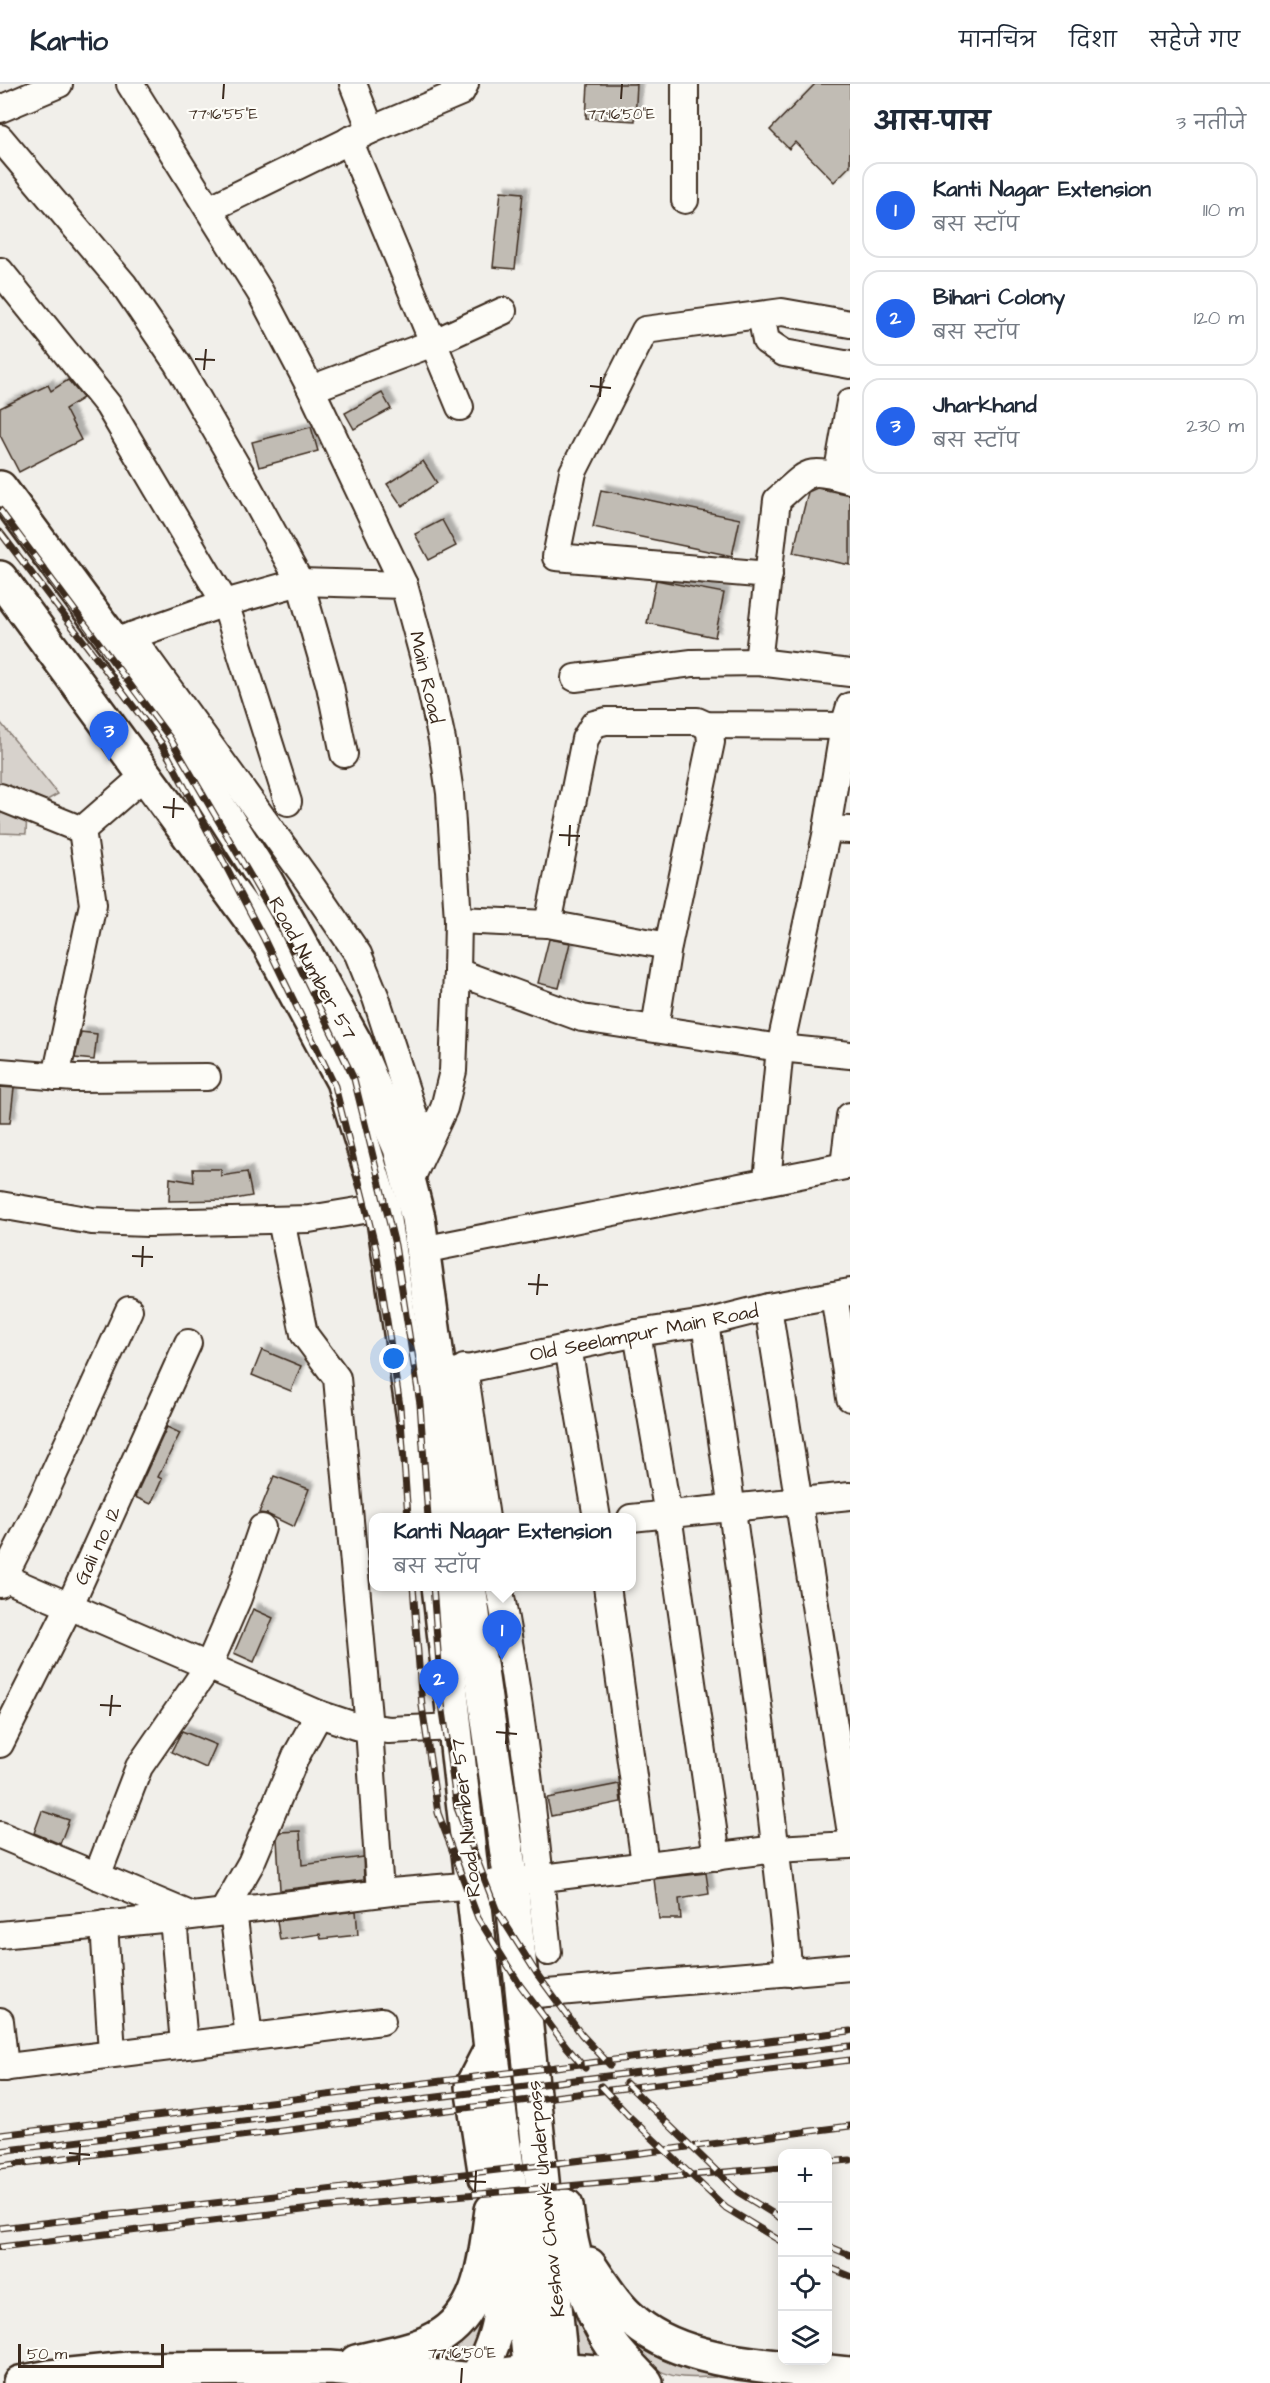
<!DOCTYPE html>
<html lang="hi">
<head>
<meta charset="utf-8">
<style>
  :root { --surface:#fff; --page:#f2f2f3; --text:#1f2937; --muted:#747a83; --line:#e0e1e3; --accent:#2563eb }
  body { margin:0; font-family:"Architects Daughter","Playpen Sans Deva",sans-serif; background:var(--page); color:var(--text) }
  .controls { position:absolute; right:18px; bottom:18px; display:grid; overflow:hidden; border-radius:12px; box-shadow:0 3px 15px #0003 }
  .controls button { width:54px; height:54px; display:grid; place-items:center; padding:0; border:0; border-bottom:2px solid var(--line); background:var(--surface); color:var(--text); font:30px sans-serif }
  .scale { position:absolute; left:18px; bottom:15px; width:146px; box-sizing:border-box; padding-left:6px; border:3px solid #3b2a1e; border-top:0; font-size:16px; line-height:21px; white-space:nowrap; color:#3b2a1e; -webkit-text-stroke:4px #fdfcf7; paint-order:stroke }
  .you { position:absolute; left:394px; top:1275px; width:21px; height:21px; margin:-15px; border:4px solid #fff; border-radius:50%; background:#1a73e8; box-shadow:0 0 0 9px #1a73e833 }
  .badge { display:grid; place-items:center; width:39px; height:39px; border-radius:50%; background:var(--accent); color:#fff; font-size:20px; font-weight:700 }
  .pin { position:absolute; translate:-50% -50px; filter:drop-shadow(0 2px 3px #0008) }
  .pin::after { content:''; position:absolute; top:32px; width:21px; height:18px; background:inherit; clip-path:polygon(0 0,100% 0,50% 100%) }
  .popup { position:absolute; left:369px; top:1429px; width:267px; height:78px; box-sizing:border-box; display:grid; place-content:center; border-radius:12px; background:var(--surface); filter:drop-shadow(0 2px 4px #0005); font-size:20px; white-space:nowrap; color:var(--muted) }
  .popup b { font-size:22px; color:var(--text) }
  .popup::after { content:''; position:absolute; left:50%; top:100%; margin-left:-12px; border:12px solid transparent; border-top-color:var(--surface) }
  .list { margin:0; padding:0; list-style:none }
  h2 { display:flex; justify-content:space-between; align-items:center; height:78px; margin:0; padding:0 24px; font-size:26px }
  h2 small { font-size:20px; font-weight:400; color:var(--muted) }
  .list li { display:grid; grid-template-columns:39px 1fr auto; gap:18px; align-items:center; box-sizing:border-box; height:96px; margin:0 12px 12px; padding:0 12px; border:2px solid var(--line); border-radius:18px }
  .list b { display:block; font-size:22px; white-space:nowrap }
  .list p { margin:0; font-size:20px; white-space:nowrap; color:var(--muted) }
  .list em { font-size:20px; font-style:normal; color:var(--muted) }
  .icon { flex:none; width:33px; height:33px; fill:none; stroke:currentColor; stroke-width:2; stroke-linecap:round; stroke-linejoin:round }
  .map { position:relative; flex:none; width:850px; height:2299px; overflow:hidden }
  header { display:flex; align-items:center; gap:36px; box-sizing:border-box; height:84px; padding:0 30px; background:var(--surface); border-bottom:2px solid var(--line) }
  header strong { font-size:28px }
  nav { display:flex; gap:33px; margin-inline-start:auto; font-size:21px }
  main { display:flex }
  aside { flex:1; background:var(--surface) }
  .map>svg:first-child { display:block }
</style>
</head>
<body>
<header>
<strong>Kartio</strong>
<nav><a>मानचित्र</a><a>दिशा</a><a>सहेजे गए</a></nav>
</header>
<main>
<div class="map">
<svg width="850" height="2299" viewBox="0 0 850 2299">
  <defs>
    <filter id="shadow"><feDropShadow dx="5.5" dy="-5.5" stdDeviation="1.5" flood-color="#0004"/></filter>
  </defs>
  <rect width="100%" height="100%" fill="#f1efea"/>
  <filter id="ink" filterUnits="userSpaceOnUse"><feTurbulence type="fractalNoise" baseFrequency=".0167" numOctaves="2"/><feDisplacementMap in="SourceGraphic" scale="12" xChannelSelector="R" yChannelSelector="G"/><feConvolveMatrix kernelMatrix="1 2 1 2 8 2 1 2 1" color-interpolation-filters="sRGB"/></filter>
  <g filter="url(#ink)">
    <g fill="#d7d2cc" stroke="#897e75" stroke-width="1.5">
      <path d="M0,638L58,710L27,727L26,750L0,749Z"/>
      <path d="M565,2198L577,2232L602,2271L574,2269Z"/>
      <path d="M486,2220C486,2236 480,2272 462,2279C452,2283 430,2283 419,2284Z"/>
      <path d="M611,2241L688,2282L716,2293C705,2293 693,2294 682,2293C650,2291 631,2263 611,2241Z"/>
    </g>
    <g fill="#c1bcb4" stroke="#3b2a1e" stroke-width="1.5" filter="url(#shadow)">
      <path d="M588,0H637L635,37L586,34Z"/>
      <path d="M815,0H850V82L834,98L795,58L789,65L770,46Z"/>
      <path d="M501,107L523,109L515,185L493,183Z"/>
      <path d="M68,296L83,314L65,325L81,356L19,388L0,351V324L48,301L51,307Z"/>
      <path d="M382,309L391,325L354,345L345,329Z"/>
      <path d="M311,343L318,367L259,383L252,358Z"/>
      <path d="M423,377L437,399L402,422L387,400Z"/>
      <path d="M817,404L850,411V481L793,469L808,408Z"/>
      <path d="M601,406L740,435L732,472L593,443Z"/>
      <path d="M442,436L456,462L429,476L415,450Z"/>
      <path d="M656,496L724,509L715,553L647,539Z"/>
      <path d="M549,855L570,859L559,904L538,899Z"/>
      <path d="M81,948L97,950L94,976L75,974Z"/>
      <path d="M0,1003L14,1004L10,1039H0Z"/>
      <path d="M193,1085H221V1092L247,1088L252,1112L229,1116L169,1117L170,1094L194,1098Z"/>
      <path d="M262,1266L301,1282L291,1307L252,1291Z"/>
      <path d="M167,1343L180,1349L158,1393L162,1395L151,1420L135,1413Z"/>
      <path d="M274,1392L309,1405L294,1443L267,1430L259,1429Z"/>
      <path d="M253,1525L273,1534L254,1578L234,1569Z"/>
      <path d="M182,1647L216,1661L206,1684L171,1668Z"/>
      <path d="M619,1700L621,1718L551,1732L547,1714Z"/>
      <path d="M42,1727L69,1736L60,1760L34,1749Z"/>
      <path d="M300,1747L302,1781L363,1773L364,1796L280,1806L277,1755L280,1748Z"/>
      <path d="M706,1789L709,1810L679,1815L681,1835H659L654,1795Z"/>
      <path d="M356,1827L358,1851L321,1855L320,1850L280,1856L277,1837Z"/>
    </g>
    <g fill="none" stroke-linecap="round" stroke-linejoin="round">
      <g stroke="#3b2a1e" stroke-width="30">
        <g id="minor">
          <path d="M130,0L260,208L311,305L404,501L426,582L442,656L450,709L458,836L457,888L453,987L444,1024L409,1099"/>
          <path d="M353,0L371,46"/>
          <path d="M0,25L59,0"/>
          <path d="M0,54L124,201L177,279L240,388L300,498L330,602L344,670"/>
          <path d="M349,56L460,323"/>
          <path d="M685,116V0"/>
          <path d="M209,125L371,46L461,8L465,0"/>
          <path d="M0,187L108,321L225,519L288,718"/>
          <path d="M761,231L766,257L784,269L850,281"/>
          <path d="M311,305L433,259L503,227"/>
          <path d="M837,392L850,318"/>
          <path d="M769,491L556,473L573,388L645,246L782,228L850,240"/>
          <path d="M131,552L306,794L358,870L376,914L425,1065"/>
          <path d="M117,557L225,519L300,498L404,501"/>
          <path d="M758,578L777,416C810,387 806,383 850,396"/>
          <path d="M575,594L692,579L758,578L850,589"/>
          <path d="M850,622L844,642L827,745L850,746"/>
          <path d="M0,713L82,746L145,691"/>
          <path d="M458,836L548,840L668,862"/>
          <path d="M548,840L585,655L594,640L606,637H697L706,641L844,642"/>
          <path d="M457,888L582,934L780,964L850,971"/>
          <path d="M655,944L668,862L711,658L710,648L706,641"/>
          <path d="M0,988L74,994L207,993"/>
          <path d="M56,993L93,820L82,746"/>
          <path d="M844,1082L850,1032"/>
          <path d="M767,1097L780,964L828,742"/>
          <path d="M0,1121L92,1137L148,1139L309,1135L382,1123"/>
          <path d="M281,1136L304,1250L337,1294L369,1644L380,1809"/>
          <path d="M422,1166L850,1081"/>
          <path d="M834,1211L850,1314"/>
          <path d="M768,1223L850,1743"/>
          <path d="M705,1239C737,1455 767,1672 789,1889"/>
          <path d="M637,1249L668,1431L717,1773"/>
          <path d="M568,1263L597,1434"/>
          <path d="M464,1284L486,1434"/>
          <path d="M439,1291L637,1249L705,1239L768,1223L850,1208"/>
          <path d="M631,1434L850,1412"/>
          <path d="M0,1492L319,1630L355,1642L389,1646L455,1643"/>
          <path d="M0,1500L34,1433L129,1226"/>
          <path d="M499,1502C522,1623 535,1746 548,1868"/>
          <path d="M607,1502L645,1780"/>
          <path d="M0,1660L69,1523L188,1259"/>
          <path d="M0,1751L188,1830"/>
          <path d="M97,1792L139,1683L208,1583L238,1514L262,1444"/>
          <path d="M233,1827L249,1953"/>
          <path d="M223,1828L251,1779L296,1672L319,1630"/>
          <path d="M173,1834L184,1960"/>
          <path d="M104,1840L112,1969"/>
          <path d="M0,1851L192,1832L391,1808L511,1798L776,1765L850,1761"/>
          <path d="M524,1911L850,1883"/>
          <path d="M0,1937L5,1984"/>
          <path d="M0,1984L382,1937"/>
        </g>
      </g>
      <g stroke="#3b2a1e" stroke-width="38">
        <g id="major">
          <path d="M0,404L114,558L265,796L355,959L400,1064L418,1134L459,1434"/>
          <path d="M0,494L269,860L343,997L382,1123L429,1434"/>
          <path d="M439,1502L491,1965L517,2157L529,2271"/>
          <path d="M469,1502L511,1798L560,2270"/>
          <path d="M486,2093L472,2002L491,1965"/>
          <path d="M566,2122C570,2166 587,2225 612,2261C622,2275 635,2287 646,2299"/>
          <path d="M589,2181C603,2201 616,2223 635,2238C688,2283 783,2282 850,2290"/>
          <path d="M356,2278C382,2271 414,2267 437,2254C483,2229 485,2172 492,2126"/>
          <path d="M20,2299L50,2293L129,2285L330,2284L476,2296C521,2286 596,2279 638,2299"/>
          <path d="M474,2299C498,2256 505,2229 499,2179"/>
        </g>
      </g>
      <use href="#minor" stroke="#fdfcf7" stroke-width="26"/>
      <use href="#major" stroke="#fdfcf7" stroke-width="33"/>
      <g stroke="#3b2a1e" stroke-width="7">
        <g id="rail">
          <path d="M0,426L170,654L282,846L354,995L395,1161L420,1320L428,1434"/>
          <path d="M0,448L162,660L264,855L335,1002L376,1165L400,1322L408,1434"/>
          <path d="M413,1502L422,1622L438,1729L478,1834L520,1901L566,1962L585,1984"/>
          <path d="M433,1502L442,1620L457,1724L496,1825L537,1890L581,1950L610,1981"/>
          <path d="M626,1999L738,2108L782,2135"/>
          <path d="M601,2002L629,2032L726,2124L782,2158"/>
          <path d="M0,2051L850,1947"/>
          <path d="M0,2067L850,1962"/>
          <path d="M828,2078L850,2076"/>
          <path d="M0,2082L850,1976"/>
          <path d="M0,2144L626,2071L850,2042"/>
          <path d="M828,2162L850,2171"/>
          <path d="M0,2163L319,2124L782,2083"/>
          <path d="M828,2183L850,2192"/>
        </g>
      </g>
      <use href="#rail" stroke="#fdfcf7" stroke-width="4.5" stroke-dasharray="14" stroke-linecap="butt"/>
    </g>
  </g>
  <path fill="none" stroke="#3b2a1e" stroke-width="2" d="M223,15L224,0M621,15L622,0M195,275L215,276M204,286L206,265M590,302L611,304M600,313L601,293M163,723L184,725M173,734L174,714M559,751L580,752M569,762L570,741M132,1172L153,1173M142,1183L143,1162M528,1200L548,1201M537,1211L539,1190M100,1621L121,1622M110,1632L112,1611M496,1648L517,1650M506,1660L507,1639M69,2069L90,2071M79,2081L80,2060M465,2097L486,2098M475,2108L476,2087M461,2299L462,2284"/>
  <g text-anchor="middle" stroke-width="4.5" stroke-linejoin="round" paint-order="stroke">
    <g font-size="20" fill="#3b2a1e" stroke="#fdfcf7">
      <text transform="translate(427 593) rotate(77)" y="7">Main Road</text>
      <text transform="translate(313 884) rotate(61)" y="7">Road Number 57</text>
      <text transform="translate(644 1248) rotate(-11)" y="7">Old Seelampur Main Road</text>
      <text transform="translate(97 1461) rotate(-65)" y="7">Gali no. 12</text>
      <text transform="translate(465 1734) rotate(-96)" y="7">Road Number 57</text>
      <text transform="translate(545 2115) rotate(-96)" y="7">Keshav Chowk Underpass</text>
    </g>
  </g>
  <g font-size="15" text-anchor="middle" fill="#3b2a1e" stroke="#fdfcf7" stroke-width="4.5" stroke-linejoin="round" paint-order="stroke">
    <text x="223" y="35">77°16'55"E</text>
    <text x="621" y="35">77°16'50"E</text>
    <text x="462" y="2274">77°16'50"E</text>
  </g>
</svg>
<div class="controls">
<button>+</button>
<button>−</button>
<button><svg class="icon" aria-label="locate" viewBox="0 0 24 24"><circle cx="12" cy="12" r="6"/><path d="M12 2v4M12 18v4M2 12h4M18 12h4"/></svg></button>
<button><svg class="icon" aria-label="layers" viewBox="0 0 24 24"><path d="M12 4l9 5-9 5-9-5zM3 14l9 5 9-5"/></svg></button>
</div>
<div class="scale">50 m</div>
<div class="you"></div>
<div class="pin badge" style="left:502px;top:1576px">1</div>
<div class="popup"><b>Kanti Nagar Extension</b>बस स्टॉप</div>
<div class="pin badge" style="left:439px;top:1625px">2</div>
<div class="pin badge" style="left:109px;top:677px">3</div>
</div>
<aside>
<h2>आस-पास<small>3 नतीजे</small></h2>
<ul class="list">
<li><span class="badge">1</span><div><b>Kanti Nagar Extension</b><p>बस स्टॉप</p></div><em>110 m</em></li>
<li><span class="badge">2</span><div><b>Bihari Colony</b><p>बस स्टॉप</p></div><em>120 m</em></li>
<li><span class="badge">3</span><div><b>Jharkhand</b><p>बस स्टॉप</p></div><em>230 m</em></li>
</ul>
</aside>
</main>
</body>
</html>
